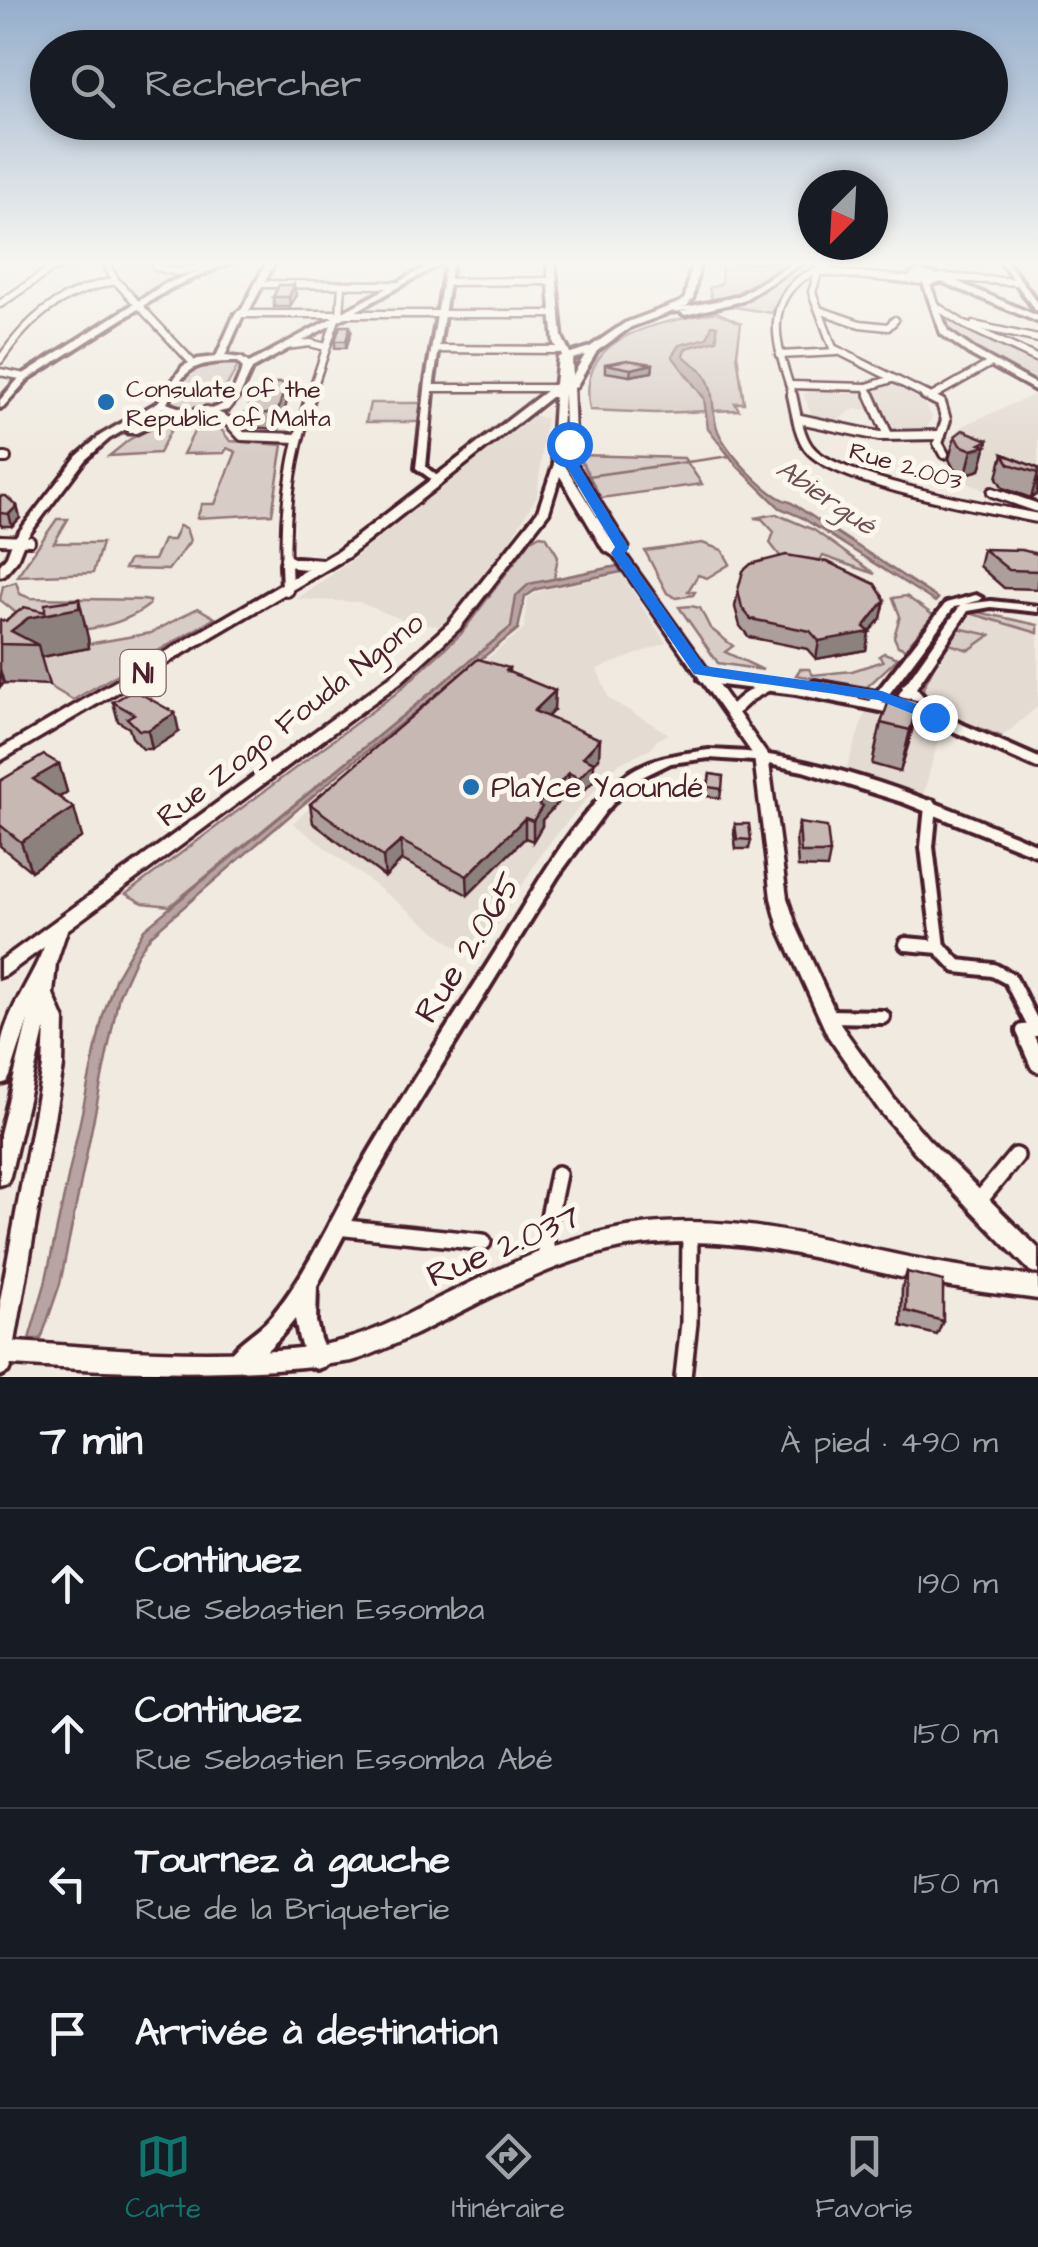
<!DOCTYPE html>
<html lang="fr">
<head>
<meta charset="utf-8">
<style>
  :root { --surface:#171b24; --page:#20242c; --text:#f1f3f6; --muted:#9ea1a6; --line:#363941; --accent:#0f766e }
  body { margin:0; font-family:"Architects Daughter",sans-serif; background:var(--page); color:var(--text) }
  .compass { position:absolute; left:798px; top:170px; width:90px; height:90px; border-radius:50%; background:var(--surface); box-shadow:0 5px 15px #0003; rotate:204deg }
  .stop { position:absolute; width:30px; height:30px; margin:-22px; border:8px solid #1a73e8; border-radius:50%; background:#fff }
  .stop.end { background:#1a73e8; border-color:#fff; box-shadow:0 2px 10px #0008 }
  .list { margin:0; padding:0; list-style:none }
  h2 { display:flex; justify-content:space-between; align-items:center; height:130px; margin:0; padding:0 40px; font-size:42px }
  h2 small { font-size:32px; font-weight:400; color:var(--muted) }
  .list li { display:grid; grid-template-columns:65px 1fr auto; gap:30px; align-items:center; box-sizing:border-box; height:150px; padding:0 40px; border-top:2px solid var(--line) }
  .list b { display:block; font-size:38px; white-space:nowrap }
  .list p { margin:0; font-size:32px; white-space:nowrap; color:var(--muted) }
  .list em { font-size:32px; font-style:normal; color:var(--muted) }
  .icon { flex:none; width:55px; height:55px; fill:none; stroke:currentColor; stroke-width:2; stroke-linecap:round; stroke-linejoin:round }
  .map { position:relative; flex:none; width:1038px; height:1377px; overflow:hidden }
  .search { position:absolute; background:var(--surface); box-shadow:0 5px 15px #0003; left:30px; right:30px; top:30px; height:110px; display:flex; align-items:center; gap:25px; box-sizing:border-box; padding:0 35px; border-radius:55px; color:var(--muted); font-size:38px }
  .sheet { height:730px; background:var(--surface) }
  nav { display:flex; justify-content:space-around; align-items:center; box-sizing:border-box; height:140px; border-top:2px solid var(--line); background:var(--surface); font-size:28px; color:var(--muted) }
  nav a { display:grid; justify-items:center; gap:5px }
  nav .on { color:var(--accent) }
  .map>svg:first-child { display:block }
</style>
</head>
<body>
<div class="map">
<svg width="1038" height="1377" viewBox="0 0 1038 1377">
  <rect width="100%" height="100%" fill="#f0eae0"/>
  <filter id="ink" filterUnits="userSpaceOnUse"><feTurbulence type="fractalNoise" baseFrequency=".01" numOctaves="2"/><feDisplacementMap in="SourceGraphic" scale="20" xChannelSelector="R" yChannelSelector="G"/><feConvolveMatrix kernelMatrix="1 2 1 2 8 2 1 2 1" color-interpolation-filters="sRGB"/></filter>
  <g filter="url(#ink)">
    <g fill="#e4dbd2">
      <path d="M116,262H154L156,270L184,274L139,298L117,274Z"/>
      <path d="M881,377L922,399L932,417L924,435L882,434L873,410L854,409L838,420H821L811,414L803,394L808,393L800,387H830Z"/>
      <path d="M1033,395L1038,397V513L961,480L946,462L945,441L964,425Z"/>
      <path d="M531,415L546,418L537,496L491,571L447,627L406,621L359,602L297,599L351,561Z"/>
      <path d="M621,574L666,643L597,669L609,699L669,734L657,740L651,749L618,764L577,810L543,851L475,961L293,823L378,746L524,629L527,599L540,591Z"/>
      <path d="M966,612L1038,633V706L1002,737L958,720L924,695L923,688L946,642L988,634L958,628Z"/>
      <path d="M866,710L941,730L923,796L845,773Z"/>
    </g>
    <g fill="#d8ccc6" stroke="#917678" stroke-width="2.5">
      <path d="M722,262H788C762,275 742,296 712,300L709,288L721,284Z"/>
      <path d="M809,262H831C803,275 784,284 771,313L729,306Z"/>
      <path d="M716,312L741,323L737,354L744,403H735L739,410L656,413L590,410C574,331 664,323 716,312Z"/>
      <path d="M944,315L1038,361V386C1010,370 950,350 944,315Z"/>
      <path d="M201,361L239,364L220,398L225,399C213,412 185,411 169,405L190,371Z"/>
      <path d="M370,403H421L418,422H366Z"/>
      <path d="M178,416L159,453L109,456L130,439Z"/>
      <path d="M202,416L214,420L230,441L283,445L272,514L197,518L202,504H215L236,452L227,448L224,453L183,454Z"/>
      <path d="M578,455L684,458L702,484L601,498Z"/>
      <path d="M776,514L814,530L875,574L823,556L820,560L780,556L770,543L774,532L762,519L754,518Z"/>
      <path d="M57,519H68L54,543H102L93,573L17,576Z"/>
      <path d="M179,526L186,528L190,541L168,570L124,569L129,560H154L163,540H173Z"/>
      <path d="M540,535L546,536L558,556L554,579C521,585 516,595 511,627L170,906L143,903L126,894L395,694L461,634L531,540Z"/>
      <path d="M702,543L722,550L730,564L707,578L698,575L688,591L695,592L693,595L676,598L667,593L645,551Z"/>
      <path d="M16,582L20,594L30,598L143,600L150,601L149,605C123,626 67,639 33,624C22,620 10,607 0,600L3,586Z"/>
      <path d="M906,596L933,615L905,649L898,646L894,637L900,616L893,598Z"/>
      <path d="M691,606L700,608L710,628L733,646L725,652L763,670L718,663L679,607Z"/>
      <path d="M198,608L215,618L73,700L24,671L53,650L151,633Z"/>
      <path d="M963,609L1038,625V633L966,612L958,628L990,635L969,650L946,643L923,688L925,695L958,720L1002,737L985,738L900,701Z"/>
      <path d="M884,653L898,658L866,688L796,675L800,669H809L813,675L852,671L883,661L879,656Z"/>
    </g>
    <g fill="#b8a4a2" stroke="#8c6f72" stroke-width="2.5">
      <path d="M712,325L717,326V340L686,348L683,355C688,361 696,365 701,370C717,387 710,412 718,431C727,452 768,497 790,502L938,599L935,602L801,517L780,508L738,467L708,429L704,398L672,356L679,345L707,338Z"/>
      <path d="M618,566L621,572L537,589L525,597L518,629L342,771L151,935L137,955L119,995L60,1284L41,1339H29L45,1284L103,1015L116,977L144,929L511,627L516,596L529,584Z"/>
    </g>
    <g fill="none" stroke-linecap="round" stroke-linejoin="round">
      <path stroke="#8c6f72" stroke-width="2.5" d="M588,476L730,456"/>
      <g stroke="#4a1f2b" stroke-width="11">
        <g id="minor-far4">
          <path d="M110,262L108,268L116,281L191,361"/>
          <path d="M157,262L156,267L177,272L210,266"/>
          <path d="M824,272L920,281"/>
          <path d="M818,273L812,292L833,348L930,397"/>
          <path d="M941,277L1017,282"/>
          <path d="M447,282L553,281"/>
          <path d="M260,284L396,285"/>
          <path d="M0,304L51,269L76,262"/>
          <path d="M936,306L965,325L1038,359"/>
          <path d="M819,310L860,324L888,327L895,320"/>
          <path d="M239,314H557"/>
          <path d="M340,315L342,285"/>
          <path d="M974,325L1038,339"/>
          <path d="M286,346L310,343L326,347"/>
          <path d="M435,349L559,350"/>
          <path d="M779,355L837,352"/>
          <path d="M0,360C30,316 62,291 116,281"/>
          <path d="M0,372L25,377"/>
          <path d="M790,385L867,387"/>
          <path d="M429,388H553"/>
          <path d="M933,396L991,363"/>
          <path d="M310,397L337,316"/>
          <path d="M793,397C782,358 760,312 799,280C810,272 823,270 834,262"/>
          <path d="M871,397L867,387L892,379"/>
        </g>
      </g>
      <g stroke="#4a1f2b" stroke-width="14">
        <g id="minor-far3">
          <path d="M792,395C796,411 798,433 808,447C832,482 993,509 1038,518"/>
          <path d="M870,395L887,433"/>
          <path d="M925,395L941,403L946,420L938,443L944,454"/>
          <path d="M207,411L229,422L242,436L297,438"/>
          <path d="M800,419L879,436L941,435"/>
          <path d="M0,458H6"/>
          <path d="M992,492L1038,508"/>
          <path d="M0,540L30,541"/>
          <path d="M285,558L297,564L322,565"/>
          <path d="M286,566C283,508 293,450 311,395"/>
        </g>
      </g>
      <g stroke="#4a1f2b" stroke-width="18">
        <g id="minor-far2">
          <path d="M286,563L287,590"/>
          <path d="M296,563L322,565"/>
          <path d="M906,705L1038,763"/>
        </g>
      </g>
      <g stroke="#4a1f2b" stroke-width="20">
        <g id="minor-far1">
          <path d="M931,806L927,847L939,947"/>
          <path d="M906,944L939,947L957,966L993,970L1010,979L1036,1030L1023,1031L1029,1044"/>
          <path d="M828,1016L883,1017"/>
        </g>
      </g>
      <g stroke="#4a1f2b" stroke-width="22">
        <g id="minor">
          <path d="M1028,1041L1038,1064"/>
          <path d="M978,1202L1016,1156"/>
          <path d="M336,1227L483,1242"/>
          <path d="M546,1258V1231L558,1174"/>
          <path d="M683,1377L689,1323L690,1231"/>
        </g>
      </g>
      <g stroke="#4a1f2b" stroke-width="8">
        <g id="tertiary">
          <path d="M222,262H230L171,288L28,379L3,407L0,408V400L22,375L165,284Z"/>
          <path d="M446,262H452L434,381L426,467L441,479V483L438,484L416,468L426,381Z"/>
          <path d="M1001,262H1007L1038,303V310H1035Z"/>
          <path d="M976,595L982,598L980,600L965,604L991,601L1038,606V612L991,607L968,611L916,688L939,714L940,717L939,720H929L910,697L900,713L895,714L796,694L705,683L699,679L705,675L796,686L870,701L872,699L815,689L809,685L815,681L877,692L946,603ZM960,606L907,682L902,686L903,688L892,705L882,703L884,701H892L894,698L889,694L954,607Z"/>
          <path d="M709,750C724,751 740,751 756,753C854,767 948,807 1038,845V856L902,802L803,771L754,761L709,758L671,763L640,778L623,792L605,812L558,876L416,1107L366,1193L317,1286L316,1321L320,1339L328,1358L325,1366L317,1369L309,1366L299,1339L295,1319C280,1338 262,1359 239,1369L231,1366L228,1358C234,1345 255,1333 266,1322C280,1307 292,1289 302,1273C327,1232 347,1188 372,1147C414,1077 459,1010 502,941C535,888 574,815 623,777C649,757 678,754 709,750Z"/>
        </g>
      </g>
      <g stroke="#4a1f2b" stroke-width="7">
        <g id="secondary">
          <path d="M267,262H275L249,311L243,315L225,356L242,358L249,363L435,262H444L252,369L240,395L228,410L207,415L179,413L136,433H128V429L169,411L162,408L109,439L85,460L25,540L17,560L4,575L0,576V565L7,556L13,540L77,456L101,435L158,402L183,366L198,359L216,357L235,314L242,309ZM228,362H237L243,368C239,377 235,389 229,398C215,416 185,411 167,403C185,371 190,363 228,362Z"/>
          <path d="M547,262H555L562,337L572,357L576,464L628,547L624,553L732,704C743,693 755,686 770,682L777,686L752,700L738,713L768,756L787,898L797,928L842,1027L894,1099L928,1139L1038,1248V1274L1030,1271L914,1151L880,1111L828,1036L779,928L771,898L754,756L614,556L603,549L560,476L549,512L459,629L401,682L67,930L56,963L53,994L64,1020L63,1067L15,1342C93,1347 172,1355 250,1351C284,1350 321,1348 354,1337C383,1328 410,1313 437,1299C502,1267 569,1233 642,1225C736,1213 827,1241 918,1259C958,1267 998,1272 1038,1277V1299C998,1294 957,1289 918,1281C827,1261 734,1233 640,1245C560,1256 493,1297 422,1331C399,1342 376,1354 352,1361C249,1377 118,1372 11,1365L8,1372L0,1376V1301L43,1067L45,1027L10,1176L7,1183L0,1185V1134L28,1020L10,1076L7,1082L0,1084C0,1074 0,1062 0,1052C4,1014 31,981 44,947L6,975L0,977V961L391,676L449,623L538,511L554,464L551,451L555,385L560,382L564,384C564,370 566,353 554,344ZM564,393L566,464L616,548L564,464L561,451Z"/>
          <path d="M795,262H804L742,301L674,312L670,310L737,297Z"/>
          <path d="M922,280L929,282L948,331L975,350L1038,385V392L969,354L941,334Z"/>
        </g>
      </g>
      <g stroke="#4a1f2b" stroke-width="7">
        <g id="primary">
          <path d="M918,270L946,277L1038,316V322L942,282L930,285L910,279V275Z"/>
          <path d="M739,296L742,297V301L685,315L680,312Z"/>
        </g>
      </g>
      <g stroke="#4a1f2b" stroke-width="7">
        <path id="trunk" d="M692,262H700L693,298L687,306L631,327L597,351L576,387L559,397H551L348,557L0,761V749L338,551L555,384L558,357L590,347L625,323L681,302L685,298ZM585,355L568,383L565,385L566,361Z"/>
      </g>
      <use href="#minor-far4" stroke="#fbf7ec" stroke-width="6"/>
      <use href="#minor-far3" stroke="#fbf7ec" stroke-width="8"/>
      <use href="#minor-far2" stroke="#fbf7ec" stroke-width="10"/>
      <use href="#minor-far1" stroke="#fbf7ec" stroke-width="12"/>
      <use href="#minor" stroke="#fbf7ec" stroke-width="15"/>
      <use href="#tertiary" fill="#fbf7ec" fill-rule="evenodd"/>
      <use href="#secondary" fill="#fbf7ec" fill-rule="evenodd"/>
      <use href="#primary" fill="#fbf7ec" fill-rule="evenodd"/>
      <use href="#trunk" fill="#fbf7ec" fill-rule="evenodd"/>
    </g>
    <g fill="#ac9e9a" stroke="#4a1f2b" stroke-width="2.5">
      <path d="M734,262H765L763,263H739Z"/>
      <path d="M296,295L290,307H274L273,297Z"/>
      <path d="M351,333L346,348H335V341Z"/>
      <path d="M605,364H653L652,372L630,376L605,372Z"/>
      <path d="M288,398L279,429L248,427L246,412Z"/>
      <path d="M955,436L988,440L980,470L966,474L954,469L949,459Z"/>
      <path d="M1003,454L1038,468L1037,494L1031,498L1003,488L997,478Z"/>
      <path d="M0,496L17,506L20,518L12,526H2L0,524Z"/>
      <path d="M983,549L1038,554V589L1004,588L979,566Z"/>
      <path d="M738,590L885,600L881,618L869,632L866,650L816,659L807,649L749,637L740,626L735,607Z"/>
      <path d="M0,620L88,638L89,648L41,657L49,685L4,683L0,687Z"/>
      <path d="M509,668V672L554,710L547,717L599,758L594,763L593,781L578,797L568,792L542,820V826L533,841L525,838L468,895L402,860L385,877L313,823L310,804Z"/>
      <path d="M113,702L179,732L152,749H143L132,737L129,728L118,721Z"/>
      <path d="M919,702L900,772L872,764L881,723Z"/>
      <path d="M59,764L67,792L59,798L82,837L31,871L0,846V781Z"/>
      <path d="M710,774L723,776L720,798L706,796Z"/>
      <path d="M799,823L830,853L827,868L798,867L796,837Z"/>
      <path d="M735,824L751,840L749,849H736L734,834Z"/>
      <path d="M907,1272L943,1321L937,1335L901,1326L902,1287Z"/>
    </g>
    <g fill="#8c817d" stroke="#4a1f2b" stroke-width="2.5">
      <path d="M294,285L296,295L290,307L289,297Z"/>
      <path d="M350,326L351,333L346,348V341Z"/>
      <path d="M653,364L652,372L630,376L631,369Z"/>
      <path d="M286,383L288,398L279,429L277,414Z"/>
      <path d="M988,440L980,470L966,474L972,450Z"/>
      <path d="M1038,473L1037,494L1031,498Z"/>
      <path d="M17,506L20,518L12,526L9,514Z"/>
      <path d="M79,599L88,638L89,648L41,657L38,645L11,631L28,618Z"/>
      <path d="M885,600L881,618L869,632L866,650L816,659L819,641L864,627Z"/>
      <path d="M0,670L4,683L0,687Z"/>
      <path d="M555,691L554,710L534,730V711Z"/>
      <path d="M919,702L909,743L900,772L910,730Z"/>
      <path d="M175,713L179,732L152,749L148,730Z"/>
      <path d="M600,739L599,758L594,763L593,781L578,797L579,778L583,757Z"/>
      <path d="M59,764L67,792L42,808L33,779Z"/>
      <path d="M569,773L568,792L542,820V826L533,841V821L538,804Z"/>
      <path d="M74,808L82,837L31,871L21,842Z"/>
      <path d="M525,818V838L468,895L467,876Z"/>
      <path d="M401,841L402,860L385,877L383,857Z"/>
    </g>
    <g fill="#c8b8b3" stroke="#4a1f2b" stroke-width="2.5">
      <path d="M279,285H294L289,297H273Z"/>
      <path d="M340,326H350L346,341H335Z"/>
      <path d="M627,360L653,364L631,369L605,364Z"/>
      <path d="M262,383H286L277,414L246,412Z"/>
      <path d="M963,430L988,440L980,444L986,446L972,450L960,445L955,436Z"/>
      <path d="M1003,454L1038,468V473L1009,464Z"/>
      <path d="M0,496H6L17,506L9,514L0,513Z"/>
      <path d="M983,549L1022,550L1038,554V571L1009,570Z"/>
      <path d="M786,555L828,562L875,584L885,600L864,627L870,632L819,641L810,631L751,619L742,608L738,590L743,571L751,564Z"/>
      <path d="M79,599V608L28,618L11,631L38,645L0,644V620L6,621L24,607L45,612V604Z"/>
      <path d="M478,659L509,668L506,671L555,691L534,711L600,739L583,757L594,762L579,778L569,773L538,804L542,807L533,821L525,818L467,876L401,841L383,857L310,804Z"/>
      <path d="M134,690L175,713L148,730H139L127,718L134,714L113,702Z"/>
      <path d="M891,695L919,702L910,730L881,723Z"/>
      <path d="M44,755L59,764L33,779L74,808L21,842L0,825V781Z"/>
      <path d="M710,774L723,776L722,789L708,787Z"/>
      <path d="M799,823L827,827L830,853H801Z"/>
      <path d="M735,824H749L751,840L737,839Z"/>
      <path d="M907,1272L943,1281V1321L906,1311Z"/>
    </g>
  </g>
  <linearGradient id="sky" x2="0" y2="1"><stop stop-color="#95aecc"/><stop offset="0.58" stop-color="#f8f6f1"/><stop offset="1" stop-color="#f8f6f1" stop-opacity="0"/></linearGradient>
  <rect width="1038" height="454" fill="url(#sky)"/>
  <path fill="#1a73e8" d="M569,440L575,444L578,464L629,548L625,553L704,666L882,691L940,713V720H928L878,700L694,674L611,553L615,547L565,464L563,444Z"/>
  <g fill="#1f6fb2" stroke="#fbf7ec" stroke-width="4">
    <circle cx="106" cy="402" r="10"/>
    <circle cx="471" cy="787" r="10"/>
  </g>
  <g text-anchor="middle" stroke-width="10" stroke-linejoin="round" paint-order="stroke">
    <g font-size="25" fill="#4a1f2b" stroke="#fbf7ec" text-anchor="start">
      <text x="126" y="397">Consulate of the<tspan x="126" dy="29">Republic of Malta</tspan></text>
    </g>
    <g font-size="25" fill="#4a1f2b" stroke="#fbf7ec">
      <text transform="translate(906 465) rotate(16)" y="9">Rue 2.003</text>
    </g>
    <g font-size="28" font-style="italic" fill="#704e55" stroke="#fbf7ec">
      <text transform="translate(827 496) rotate(34)" y="10">Abiergué</text>
    </g>
    <rect fill="#fbf7ec" stroke="#7f6065" stroke-width="2.5" x="120.5" y="650" width="45" height="46" rx="8"/>
    <g font-size="28" font-weight="bold" fill="#4a1f2b">
      <text x="143" y="683">N1</text>
    </g>
    <g font-size="30" fill="#4a1f2b" stroke="#fbf7ec">
      <text transform="translate(290 719) rotate(-38)" y="10">Rue Zogo Fouda Ngono</text>
    </g>
    <g font-size="30" fill="#4a1f2b" stroke="#fbf7ec" text-anchor="start">
      <text x="491" y="797">PlaYce Yaoundé</text>
    </g>
    <g font-size="35" fill="#4a1f2b" stroke="#fbf7ec">
      <text transform="translate(467 947) rotate(-58)" y="12">Rue 2.065</text>
      <text transform="translate(503 1245) rotate(-23)" y="12">Rue 2.037</text>
    </g>
  </g>
</svg>
<svg class="compass" viewBox="-18 -18 36 36"><path d="M0-13l5 13h-10z" fill="#e53935"/><path d="M0 13l5-13h-10z" fill="#9ea1a6"/></svg>
<div class="stop" style="left:569px;top:444px"></div>
<div class="stop end" style="left:934px;top:717px"></div>
<div class="search"><svg class="icon" aria-label="search" viewBox="0 0 24 24"><circle cx="10" cy="10" r="6"/><path d="M15 15l6 6"/></svg>Rechercher</div>
</div>
<section class="sheet">
<h2>7 min<small>À pied · 490 m</small></h2>
<ul class="list">
<li><svg class="icon" aria-label="ahead" viewBox="0 0 24 24"><path d="M12 20V5M6 11l6-6 6 6"/></svg><div><b>Continuez</b><p>Rue Sebastien Essomba</p></div><em>190 m</em></li>
<li><svg class="icon" aria-label="ahead" viewBox="0 0 24 24"><path d="M12 20V5M6 11l6-6 6 6"/></svg><div><b>Continuez</b><p>Rue Sebastien Essomba Abé</p></div><em>150 m</em></li>
<li><svg class="icon" aria-label="left" viewBox="0 0 24 24"><path d="M17 20v-9H6M10 6l-5 5 5 5"/></svg><div><b>Tournez à gauche</b><p>Rue de la Briqueterie</p></div><em>150 m</em></li>
<li><svg class="icon" aria-label="arrive" viewBox="0 0 24 24"><path d="M6 21V4h12l-3 4 3 4H6"/></svg><div><b>Arrivée à destination</b></div></li>
</ul>
</section>
<nav>
<a class="on"><svg class="icon" aria-label="map" viewBox="0 0 24 24"><path d="M3 6l6-2 6 2 6-2v14l-6 2-6-2-6 2zM9 4v14M15 6v14"/></svg>Carte</a>
<a><svg class="icon" aria-label="directions" viewBox="0 0 24 24"><path d="M12 3l9 9-9 9-9-9zM9 14v-3h6M13 9l2 2-2 2"/></svg>Itinéraire</a>
<a><svg class="icon" aria-label="saved" viewBox="0 0 24 24"><path d="M7 4h10v16l-5-4-5 4z"/></svg>Favoris</a>
</nav>
</body>
</html>
